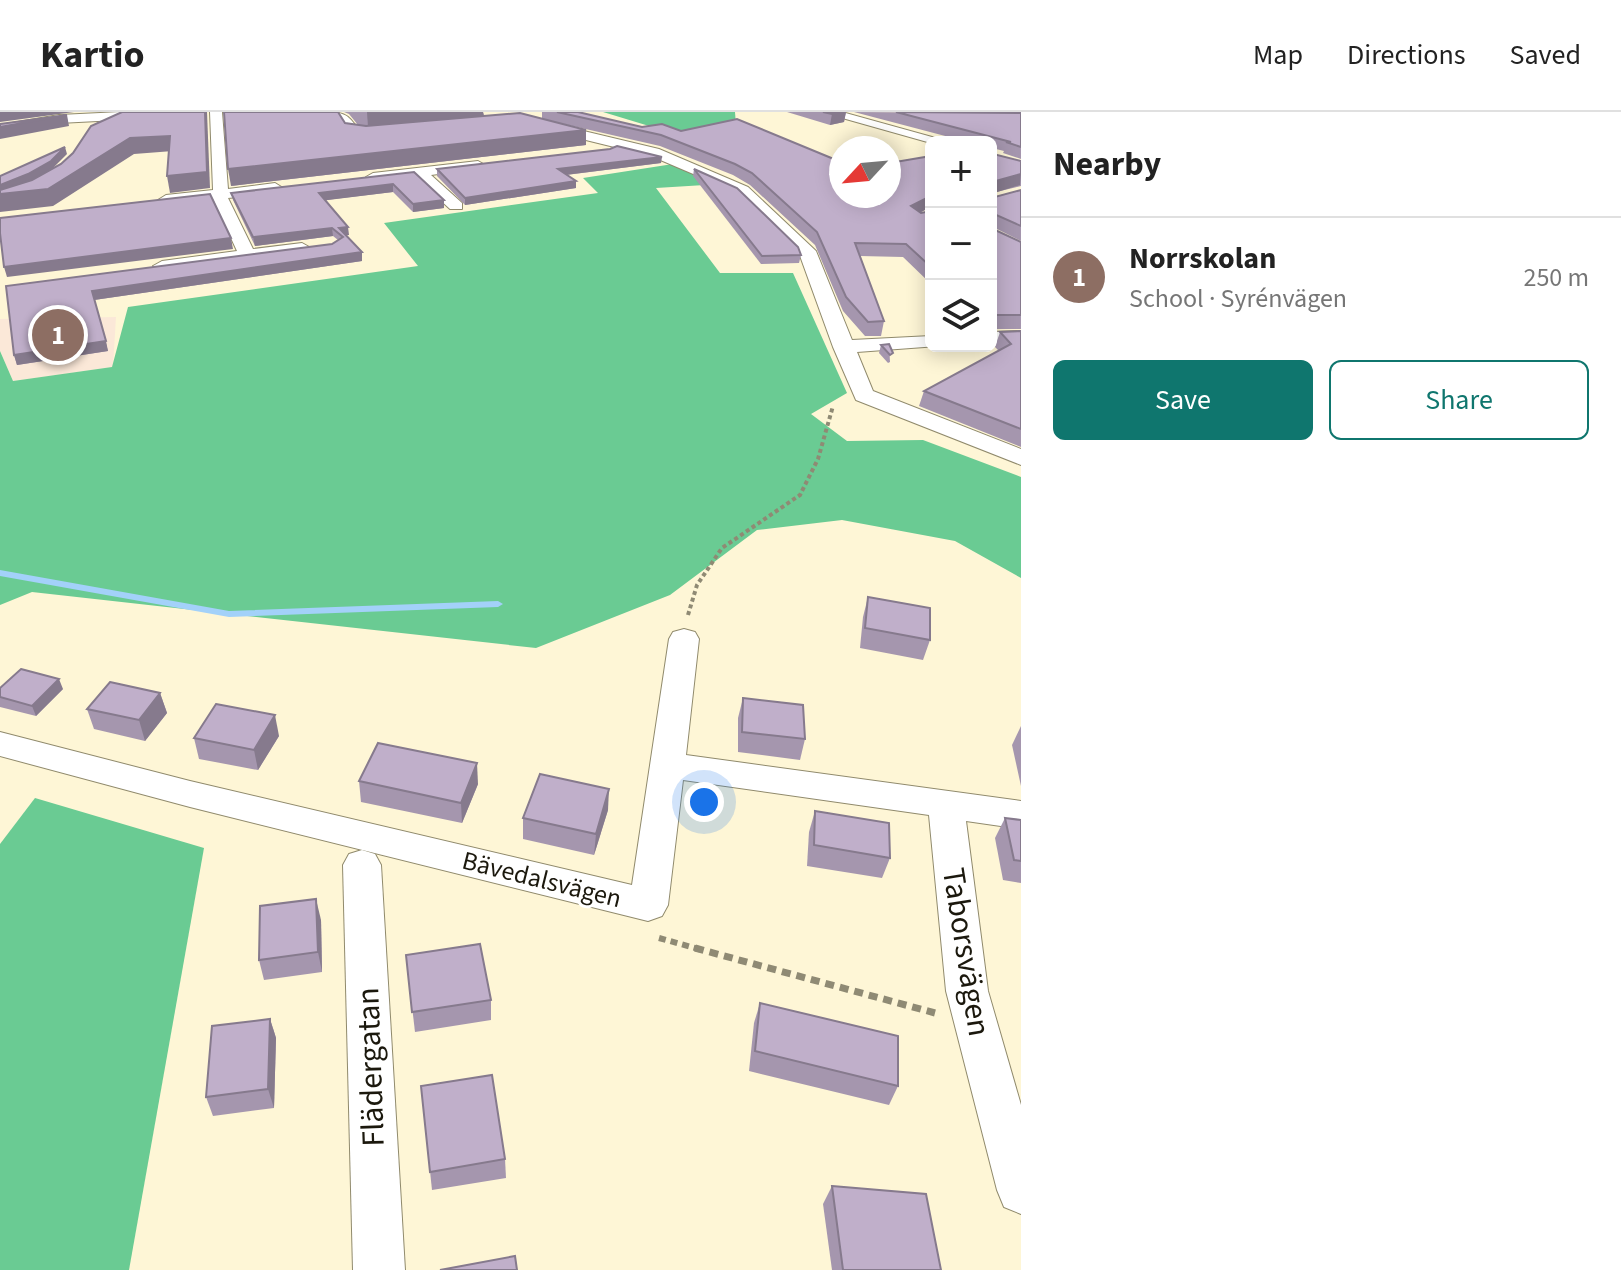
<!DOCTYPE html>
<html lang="en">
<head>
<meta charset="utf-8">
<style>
  :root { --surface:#fff; --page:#f6f6f6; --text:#222; --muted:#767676; --line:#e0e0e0; --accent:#0f766e }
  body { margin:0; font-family:"Source Sans 3",sans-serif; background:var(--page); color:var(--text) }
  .controls { position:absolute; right:24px; top:24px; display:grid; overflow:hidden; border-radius:12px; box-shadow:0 4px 20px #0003 }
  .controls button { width:72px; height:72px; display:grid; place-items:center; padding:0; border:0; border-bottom:2px solid var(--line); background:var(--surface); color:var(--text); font:40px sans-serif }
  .compass { position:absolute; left:829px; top:24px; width:72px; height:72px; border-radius:50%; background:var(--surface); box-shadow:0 4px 20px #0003; rotate:244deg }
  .you { position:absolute; left:704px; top:690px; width:28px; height:28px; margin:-20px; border:6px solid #fff; border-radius:50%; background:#1a73e8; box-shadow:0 0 0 12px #1a73e833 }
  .badge { display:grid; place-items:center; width:52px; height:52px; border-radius:50%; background:var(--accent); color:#fff; font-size:26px; font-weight:700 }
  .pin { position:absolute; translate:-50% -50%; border:4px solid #fff; box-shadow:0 2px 8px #0006 }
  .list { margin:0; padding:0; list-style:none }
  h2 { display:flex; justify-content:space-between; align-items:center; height:104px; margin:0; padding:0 32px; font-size:34px }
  h2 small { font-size:26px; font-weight:400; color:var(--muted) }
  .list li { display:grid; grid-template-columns:52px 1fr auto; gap:24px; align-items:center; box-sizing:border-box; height:120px; padding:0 32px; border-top:2px solid var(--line) }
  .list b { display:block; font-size:30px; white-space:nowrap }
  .list p { margin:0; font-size:26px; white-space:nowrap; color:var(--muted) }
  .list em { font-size:26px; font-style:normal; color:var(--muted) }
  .actions { display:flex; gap:16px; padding:24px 32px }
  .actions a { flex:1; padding:18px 0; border:2px solid var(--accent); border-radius:12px; text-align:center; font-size:28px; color:var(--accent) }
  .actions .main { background:var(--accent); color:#fff }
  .icon { flex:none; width:44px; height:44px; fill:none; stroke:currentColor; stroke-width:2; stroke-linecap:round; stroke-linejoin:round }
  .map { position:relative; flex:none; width:1021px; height:1158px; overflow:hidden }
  header { display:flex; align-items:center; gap:48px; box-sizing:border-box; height:112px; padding:0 40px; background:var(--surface); border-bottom:2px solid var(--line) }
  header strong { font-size:38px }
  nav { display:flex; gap:44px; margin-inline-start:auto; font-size:28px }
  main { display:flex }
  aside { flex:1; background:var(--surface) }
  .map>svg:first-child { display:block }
</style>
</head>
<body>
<header>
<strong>Kartio</strong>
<nav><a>Map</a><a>Directions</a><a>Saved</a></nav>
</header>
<main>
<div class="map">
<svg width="1021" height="1158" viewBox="0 0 1021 1158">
  <rect width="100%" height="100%" fill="#fef6d6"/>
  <path fill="#fbe8d8" d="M116,205L113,255L13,269L0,239V207Z"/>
  <g fill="#6acb93">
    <path d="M603,0H735L738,41Z"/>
    <path d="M673,52L721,72L656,76L720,161H793L847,281L811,302L847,329L923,328L1021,365V466L955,429L842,408L757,418L670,483L536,536L32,480L0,493V239L13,269L112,255L128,195L418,154L384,111L598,81L583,66Z"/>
    <path d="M35,686L204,736L129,1158H0V732Z"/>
  </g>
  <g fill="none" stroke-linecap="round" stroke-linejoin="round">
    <path fill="#a3d1f9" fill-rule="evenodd" d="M0,458L229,499L498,489L503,492L498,495L229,505L0,464Z"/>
    <g stroke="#908a6c" stroke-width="2">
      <g id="street">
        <path d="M121,0L162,2L156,6L59,11L0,21V13L59,3Z"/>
        <path d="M210,0H222L228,77L275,71L283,76L275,81L228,86L253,137L302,131L311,136L308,140L156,158L153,154L162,149L237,139L213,87L166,93L158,88L166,83L213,78Z"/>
        <path d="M324,0C341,0 348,1 357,16L385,18L392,22L385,26L347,23L340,9Z"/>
        <path d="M821,0H842L950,30L931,31Z"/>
        <path d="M546,10L659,37L748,75L816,139L852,228L931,224V234H938L857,240L873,279L1021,337V353L856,288L833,235L799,141L738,81L651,44L541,17L540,14Z"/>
        <path d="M478,49L485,53L483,56L431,63L462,91V97H450L415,65L373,69L366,65L373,61Z"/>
        <path d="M1021,219V231L991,232V220Z"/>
        <path d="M684,517L695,520L699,527L686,643L1021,689V717L966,709L988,879L1021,993V1102L1004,1095L997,1078L946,879L929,703L683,668L668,793L662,804L648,809L190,695L0,644V620L190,669L632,773L669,527L673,520Z"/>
        <path d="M362,738L375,742L381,753L405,1158H353L343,753L349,742Z"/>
      </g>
    </g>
    <path stroke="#8f8a74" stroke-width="4" stroke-dasharray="4 3" stroke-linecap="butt" d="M688,503L697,473L722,436L800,383L818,347L833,294"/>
    <path stroke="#8f8a74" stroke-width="6" stroke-dasharray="7 5" stroke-linecap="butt" d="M659,826L702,838"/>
    <path stroke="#8f8a74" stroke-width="7" stroke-dasharray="9 6" stroke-linecap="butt" d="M695,836L935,901"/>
    <use href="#street" fill="#fff" fill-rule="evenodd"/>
  </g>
  <g fill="#a596ae">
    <path d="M344,0H483L484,4L445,7H542V0H578L642,15L841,84L931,44V96L930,95L920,101L931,99V172L903,145L860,144L884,209L881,224H865L843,199L815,133L750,73L733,63L660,34L555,10L586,18V33L231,74L345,11L358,13L349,2Z"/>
    <path d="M787,0H846L844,10L830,13Z"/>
    <path d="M854,0L1021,1V47L1003,41L1004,39L992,36L993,42L1021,49V74L992,81L995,85L1021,78V129L993,115V117L1021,130V217H991V218V30H968Z"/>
    <path d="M610,37L661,51L566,63L576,76L465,93L437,64V57Z"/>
    <path d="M694,57L801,143L799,151L761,152L693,64Z"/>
    <path d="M414,60L444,88V96L413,100L393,80L326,88L349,123H346L362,140V149L94,188L108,239L17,253L14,243L6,174L332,132L338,128L333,124L255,134L233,88L231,81Z"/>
    <path d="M1021,219V335L919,294L924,279L999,239L995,235L1000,220Z"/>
    <path d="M889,232L890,250L888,251L879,241L881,233Z"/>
    <path d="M868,485L930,528L923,548L860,536L863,505Z"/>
    <path d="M0,576L63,577L36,604L0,595Z"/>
    <path d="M160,581L167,601L145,629L94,617L87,597Z"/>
    <path d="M743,586L805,627L800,648L738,640V606Z"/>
    <path d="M1021,614V674L1012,633Z"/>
    <path d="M279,624L258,658L199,647L194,626Z"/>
    <path d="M359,669L478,672L462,711L361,690Z"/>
    <path d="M608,698L594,743L523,727V706Z"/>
    <path d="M815,699L890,746L882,766L807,754L809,720Z"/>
    <path d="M1005,706L1021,708V771L1003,768L995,726Z"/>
    <path d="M321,808L322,860L264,868L259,848Z"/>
    <path d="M406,843L491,888V908L415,920Z"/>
    <path d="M760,891L898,974L889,993L749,959L754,911Z"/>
    <path d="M270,907L276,926L274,996L213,1004L206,985Z"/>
    <path d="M421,974L505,1047L506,1066L432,1078Z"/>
    <path d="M832,1074L941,1158H832L823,1092Z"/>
  </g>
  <g fill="#867a8d">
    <path d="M0,0H74L0,10Z"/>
    <path d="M205,0H207L210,76L170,81L167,64Z"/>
    <path d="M367,0H483L484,4L368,15Z"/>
    <path d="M843,0H846L844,10L830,13L832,2Z"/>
    <path d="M67,3L69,14L0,27V15Z"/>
    <path d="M586,18V33L231,74L228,57Z"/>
    <path d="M170,24L173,39L134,42L53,94L0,100V82L130,26Z"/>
    <path d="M65,35L67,42L53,56L30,69L0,81V73Z"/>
    <path d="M662,45L661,51L557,64L558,57Z"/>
    <path d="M1021,62L1020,73L991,82L992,70Z"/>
    <path d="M576,69V76L465,93V86Z"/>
    <path d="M393,72V80L320,89L319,81Z"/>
    <path d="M931,84L930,95L908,107L911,94Z"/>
    <path d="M444,88V96L413,100V92Z"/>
    <path d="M348,115L349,123L342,124L339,116Z"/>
    <path d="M332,116L333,124L255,134L253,125Z"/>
    <path d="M231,126L233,137L7,165L4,155Z"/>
    <path d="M362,140V149L94,188L92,179Z"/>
    <path d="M106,229L108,239L17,253L14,243Z"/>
    <path d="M59,567L63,577L36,604L32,594Z"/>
    <path d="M160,581L167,601L145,629L139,608Z"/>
    <path d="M275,603L279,624L258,658L254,638Z"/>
    <path d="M477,651L478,672L462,711L461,691Z"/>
    <path d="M609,677L608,698L594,743L596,722Z"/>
    <path d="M316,787L321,808L322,860L318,840Z"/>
    <path d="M270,907L276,926L274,996L268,977Z"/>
  </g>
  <g fill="#c0afca" stroke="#867a8d" stroke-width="2">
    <path d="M122,0H205L207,60L167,64L170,24L130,26L48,77L0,82V78L32,68L61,52L73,41L91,14Z"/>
    <path d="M224,0H338L345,11L366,14L520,1L586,18L228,57Z"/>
    <path d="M557,0H578L642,15L662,12L681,19L737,7L841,50V84H889V51L931,44V84L911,94L921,101L931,99V155L906,132L855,131L884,209L868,210L846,185L817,120L752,61L735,52L661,23Z"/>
    <path d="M823,0H843L832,2Z"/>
    <path d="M896,0L1021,1V35L1006,30H1011Z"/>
    <path d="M67,3L0,15V12Z"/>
    <path d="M991,33L993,42L1021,49V62L992,70L991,82L995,85L1021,78V114L992,101L993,117L1021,130V203H995L992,214L991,212Z"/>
    <path d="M617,34L662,45L558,57L576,69L465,86L437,57L610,37Z"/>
    <path d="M65,35L51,49L28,62L0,73V64Z"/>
    <path d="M694,57L737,76L798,135L801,143L762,144Z"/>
    <path d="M414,60L444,88L413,92L393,72L319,81L348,115L339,116L362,140L92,179L106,229L14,243L6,174L332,132L343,125L332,116L253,125L231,81Z"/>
    <path d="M210,82L231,126L4,155L0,121V106Z"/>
    <path d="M1021,219V317L924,279L1011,232L1000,220Z"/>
    <path d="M889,232L893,241L890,243L881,233Z"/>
    <path d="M868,485L930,496V528L865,516Z"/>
    <path d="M21,557L59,567L32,594L0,585V576Z"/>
    <path d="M110,570L160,581L139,608L87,597Z"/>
    <path d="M743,586L803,593L805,627L742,620Z"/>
    <path d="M216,592L275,603L254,638L194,626Z"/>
    <path d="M378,631L477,651L461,691L359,669Z"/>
    <path d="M540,662L609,677L596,722L523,706Z"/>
    <path d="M815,699L889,711L890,746L814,733Z"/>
    <path d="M1005,706L1021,708V749L1014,748Z"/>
    <path d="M316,787L318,840L259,848L260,794Z"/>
    <path d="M480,832L491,888L412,900L406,843Z"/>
    <path d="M760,891L898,924V974L755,939Z"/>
    <path d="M270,907L268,977L206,985L212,914Z"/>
    <path d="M492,963L505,1047L430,1060L421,974Z"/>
    <path d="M832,1074L926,1082L941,1158H843Z"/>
    <path d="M515,1144L517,1158H440Z"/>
  </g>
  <g text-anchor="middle" stroke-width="6" stroke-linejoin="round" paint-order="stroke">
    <g font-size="26" fill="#1b180d" stroke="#fff">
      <text transform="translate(542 767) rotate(14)" y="9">Bävedalsvägen</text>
    </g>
    <g font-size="32" fill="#1b180d" stroke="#fff">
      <text transform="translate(967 840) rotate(81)" y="11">Taborsvägen</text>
      <text transform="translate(370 955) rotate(-92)" y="11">Flädergatan</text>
    </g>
  </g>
</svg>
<div class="controls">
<button>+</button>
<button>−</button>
<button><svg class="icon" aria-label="layers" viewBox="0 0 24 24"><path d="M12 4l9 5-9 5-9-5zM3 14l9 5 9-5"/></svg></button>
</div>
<svg class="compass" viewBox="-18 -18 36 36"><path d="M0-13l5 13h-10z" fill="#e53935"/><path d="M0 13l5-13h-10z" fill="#767676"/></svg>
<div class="you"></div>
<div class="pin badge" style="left:58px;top:223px;background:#8d6e63">1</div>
</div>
<aside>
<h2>Nearby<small></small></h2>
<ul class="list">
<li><span class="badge" style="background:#8d6e63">1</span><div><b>Norrskolan</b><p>School · Syrénvägen</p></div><em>250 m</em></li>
</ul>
<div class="actions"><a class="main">Save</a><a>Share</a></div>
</aside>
</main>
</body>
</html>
